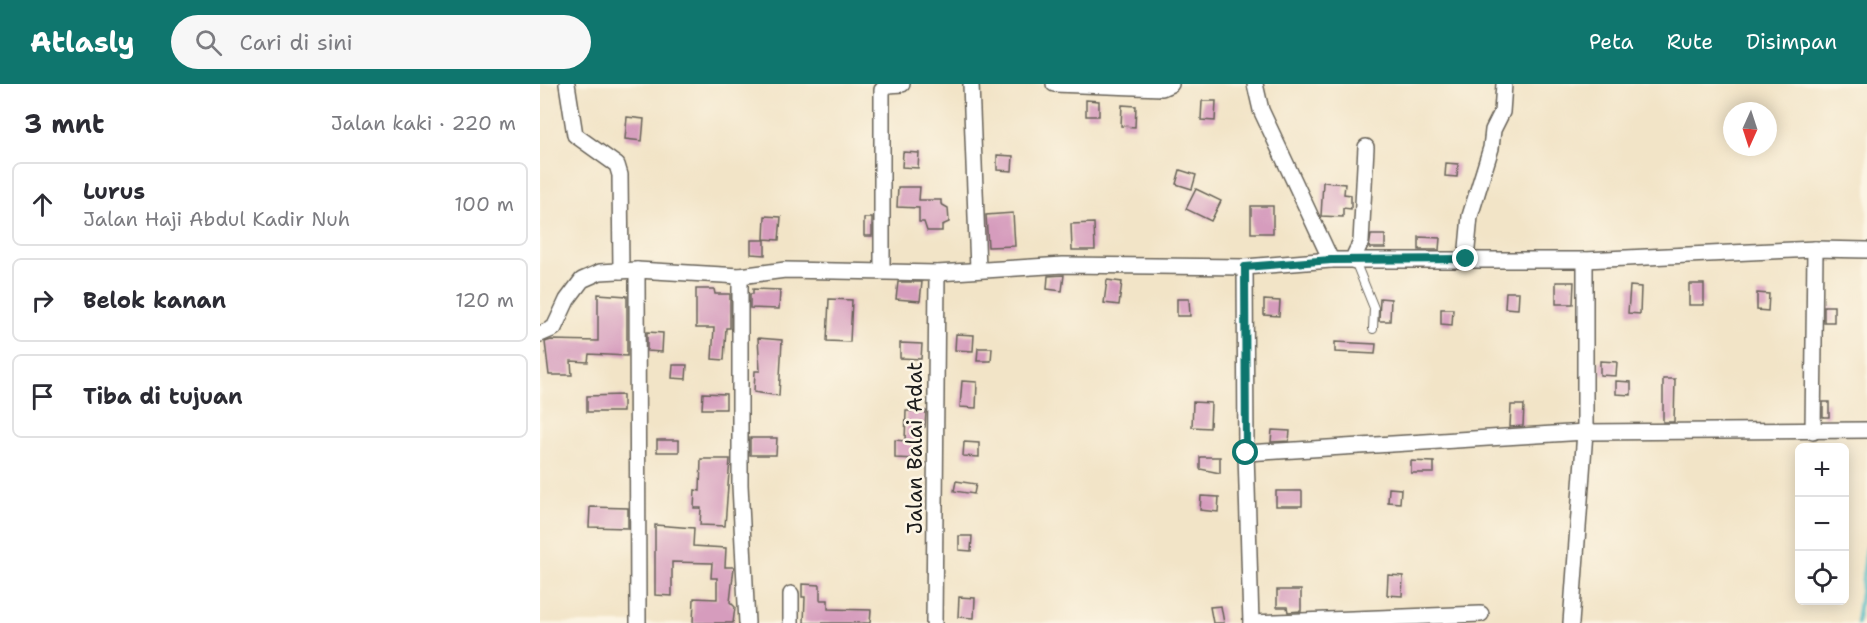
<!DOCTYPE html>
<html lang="id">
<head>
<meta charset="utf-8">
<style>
  :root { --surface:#fff; --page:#f7f7f7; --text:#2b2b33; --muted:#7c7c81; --line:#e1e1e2; --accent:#0f766e }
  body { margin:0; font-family:"Shantell Sans",sans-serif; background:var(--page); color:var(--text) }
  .controls { position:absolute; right:18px; bottom:18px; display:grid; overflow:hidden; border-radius:9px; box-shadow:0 3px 15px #0003 }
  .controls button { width:54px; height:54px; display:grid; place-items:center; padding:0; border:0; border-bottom:2px solid var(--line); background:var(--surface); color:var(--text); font:30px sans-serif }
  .compass { position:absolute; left:1183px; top:18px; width:54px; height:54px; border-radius:50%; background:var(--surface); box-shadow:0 3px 15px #0003; rotate:183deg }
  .stop { position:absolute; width:18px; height:18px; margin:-14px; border:4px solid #0f766e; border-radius:50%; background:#fff }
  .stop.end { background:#0f766e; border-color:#fff; box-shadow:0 2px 6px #0008 }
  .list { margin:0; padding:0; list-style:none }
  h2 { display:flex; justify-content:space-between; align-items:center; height:78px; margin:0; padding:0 24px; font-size:26px }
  h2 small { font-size:20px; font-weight:400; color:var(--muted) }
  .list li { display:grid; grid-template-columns:39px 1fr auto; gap:18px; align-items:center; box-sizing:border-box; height:84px; margin:0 12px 12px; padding:0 12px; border:2px solid var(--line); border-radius:9px }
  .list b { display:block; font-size:22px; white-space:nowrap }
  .list p { margin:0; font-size:20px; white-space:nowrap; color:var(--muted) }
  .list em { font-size:20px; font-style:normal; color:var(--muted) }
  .icon { flex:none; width:33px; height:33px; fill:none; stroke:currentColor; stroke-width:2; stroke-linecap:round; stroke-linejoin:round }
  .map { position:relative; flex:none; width:1327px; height:539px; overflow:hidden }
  header { display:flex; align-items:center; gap:36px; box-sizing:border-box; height:84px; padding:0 30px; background:var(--accent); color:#fff }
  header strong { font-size:28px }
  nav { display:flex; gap:33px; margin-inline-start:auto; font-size:21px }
  .search { width:420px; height:54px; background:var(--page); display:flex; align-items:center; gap:15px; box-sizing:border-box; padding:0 21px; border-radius:33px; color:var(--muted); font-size:22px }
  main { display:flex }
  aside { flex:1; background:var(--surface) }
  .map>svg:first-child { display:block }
</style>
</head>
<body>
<header>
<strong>Atlasly</strong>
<div class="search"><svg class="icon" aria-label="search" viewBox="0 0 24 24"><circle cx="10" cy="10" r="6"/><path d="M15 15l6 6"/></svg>Cari di sini</div>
<nav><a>Peta</a><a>Rute</a><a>Disimpan</a></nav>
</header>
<main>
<aside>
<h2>3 mnt<small>Jalan kaki · 220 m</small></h2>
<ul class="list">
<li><svg class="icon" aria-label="ahead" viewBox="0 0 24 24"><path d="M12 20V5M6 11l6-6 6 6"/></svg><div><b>Lurus</b><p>Jalan Haji Abdul Kadir Nuh</p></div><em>100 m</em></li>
<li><svg class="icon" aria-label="right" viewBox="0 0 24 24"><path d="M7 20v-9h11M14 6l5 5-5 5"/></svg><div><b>Belok kanan</b></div><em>120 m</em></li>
<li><svg class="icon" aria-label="arrive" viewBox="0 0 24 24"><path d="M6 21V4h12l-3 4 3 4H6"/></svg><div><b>Tiba di tujuan</b></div></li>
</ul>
</aside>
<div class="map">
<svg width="1327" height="539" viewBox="0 0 1327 539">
  <rect width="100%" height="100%" fill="#fcf5e5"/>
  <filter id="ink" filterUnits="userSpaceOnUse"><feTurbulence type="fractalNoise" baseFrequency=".0167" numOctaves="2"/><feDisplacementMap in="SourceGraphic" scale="12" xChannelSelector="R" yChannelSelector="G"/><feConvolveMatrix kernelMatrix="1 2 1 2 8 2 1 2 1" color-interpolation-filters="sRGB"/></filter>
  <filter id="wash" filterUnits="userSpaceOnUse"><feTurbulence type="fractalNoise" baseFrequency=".008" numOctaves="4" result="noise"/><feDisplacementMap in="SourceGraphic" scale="24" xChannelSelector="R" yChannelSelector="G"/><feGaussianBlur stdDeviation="1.35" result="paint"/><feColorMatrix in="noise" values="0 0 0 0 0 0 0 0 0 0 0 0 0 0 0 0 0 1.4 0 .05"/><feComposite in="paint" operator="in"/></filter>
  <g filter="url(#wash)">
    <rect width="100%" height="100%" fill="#f2e4c7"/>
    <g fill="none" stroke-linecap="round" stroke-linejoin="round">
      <path stroke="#4cbac4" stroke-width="4" d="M1317,539L1327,463"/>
    </g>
    <g id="blocks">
      <g fill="#d69cbd">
        <path d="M546,16L559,17V32H546Z"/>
        <path d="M662,17H676L675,37L661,36Z"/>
        <path d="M582,21L596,22L595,43L581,42Z"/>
        <path d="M87,33L104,35L102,57L85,55Z"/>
        <path d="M363,68L379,69L378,84L362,83Z"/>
        <path d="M457,71L473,72L472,87L457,86Z"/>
        <path d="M906,79L918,80L917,93L905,92Z"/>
        <path d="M640,86L656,91L652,105L636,100Z"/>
        <path d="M783,98L805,100L804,110L811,111V125L803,124V133L781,132Z"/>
        <path d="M358,103H380L379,116H401V120L408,124L409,138L402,141V147H387L384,138H379V124L357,123Z"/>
        <path d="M656,105L681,117L671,137L646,125Z"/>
        <rect x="711" y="122" width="22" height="27"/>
        <path d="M473,129L475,162L448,163L446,131Z"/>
        <path d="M225,132L241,133L239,156L224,155Z"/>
        <rect x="324" y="134" width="8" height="18"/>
        <path d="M554,139L555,166H532L531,140Z"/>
        <path d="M831,151H845V164H829Z"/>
        <path d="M879,153L900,154L899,166H879Z"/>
        <path d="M211,156H225V171L211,170Z"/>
        <path d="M524,191L522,207L507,205L508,192Z"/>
        <path d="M567,196L582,198L579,221L564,219Z"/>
        <path d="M358,198H382L380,217L356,215Z"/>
        <path d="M1016,198H1034L1033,220H1016Z"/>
        <rect x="1149" y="200" width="15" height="21"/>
        <path d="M1090,202L1101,203L1100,230L1088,229Z"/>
        <path d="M156,205H174L175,210H190V244H186L184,276L172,275L174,244H156Z"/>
        <path d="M213,205L240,206L239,225L210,224V210H213Z"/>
        <path d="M966,208H979L978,225L965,224Z"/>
        <path d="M1217,209L1229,210L1228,227L1217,226Z"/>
        <path d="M58,210L87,212V272L49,270L48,278L31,277L32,291H9L5,258L11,256L58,257Z"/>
        <path d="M840,214L851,215L850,237H839Z"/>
        <path d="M289,215L312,216L310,258L287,257Z"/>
        <path d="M637,215H649L650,232H637Z"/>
        <path d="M724,216L740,217L739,232L724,231Z"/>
        <rect x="1284" y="222" width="10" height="16"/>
        <path d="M901,225H913L912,241L901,240Z"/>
        <path d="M107,248L123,249L122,268L107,267Z"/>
        <path d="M416,250L434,251L433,267L415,266Z"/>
        <path d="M218,254L242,256L239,312L214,308L215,287H220Z"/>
        <path d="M795,258L836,260L835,270L795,268Z"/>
        <path d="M360,259L382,260L381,275L360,274Z"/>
        <path d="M438,264H452L451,277H437Z"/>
        <path d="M1060,277L1077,278L1076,292L1060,291Z"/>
        <path d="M133,281H147L146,295L132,294Z"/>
        <path d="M1123,295H1135L1134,338H1123Z"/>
        <path d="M422,297L437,298L436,324L420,323Z"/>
        <path d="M1076,297L1091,298V311L1076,310Z"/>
        <path d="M163,309L186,310V325H162Z"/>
        <path d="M83,311V328H47V312Z"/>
        <path d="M653,318L671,319L670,344L652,343Z"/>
        <rect x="1283" y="318" width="6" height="15"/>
        <path d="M971,321H984L983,342L970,343Z"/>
        <path d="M366,327H386L385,343H380L379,375L355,374V356L365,357Z"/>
        <path d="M732,346L750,347L749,357L731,358Z"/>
        <path d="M210,354H237L236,371H210Z"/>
        <rect x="117" y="356" width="22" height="12"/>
        <path d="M424,358L439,359V373L423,372Z"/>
        <path d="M660,373H680V389L660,385Z"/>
        <path d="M161,375H190L185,442L160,441L161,424H154L155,406L160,407Z"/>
        <path d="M871,377L894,378V389H871Z"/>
        <path d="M416,397L436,400L434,410L414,407Z"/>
        <path d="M849,404L861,405L860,419L848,418Z"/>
        <rect x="736" y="407" width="26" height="15"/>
        <path d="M661,412L679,413L678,428L660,426Z"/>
        <path d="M50,423L88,424V444L49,443Z"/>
        <path d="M115,441L154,444L153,462L186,464L185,483H194L190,518L195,523L193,539H153L154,514L177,515V494H171L172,479L132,478V512L115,511Z"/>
        <path d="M419,452H432L431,467L419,466Z"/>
        <path d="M848,491L863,492L862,512L847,511Z"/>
        <path d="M262,500L280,501V516H288V525L331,526L330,539H264L265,513H262Z"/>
        <path d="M737,506H761V527L748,528L747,523H737Z"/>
        <path d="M419,513L435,514L434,534L418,533Z"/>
        <path d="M681,522L684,539H673L670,523Z"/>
      </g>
    </g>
  </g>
  <g filter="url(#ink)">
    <use href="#blocks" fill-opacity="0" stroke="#676258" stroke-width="1.5"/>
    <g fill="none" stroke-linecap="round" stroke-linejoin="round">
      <g stroke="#676258" stroke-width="10">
        <path id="lane" d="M815,177L834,224L833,245"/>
      </g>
      <g stroke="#676258" stroke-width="18">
        <g id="street">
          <path d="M27,0L35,51L77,81L80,91L81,187"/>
          <path d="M431,0L438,185"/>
          <path d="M514,0L622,4L631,0"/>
          <path d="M715,0L721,26L791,176"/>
          <path d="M926,175L930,132L951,64L953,46L962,28L964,0"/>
          <path d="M815,177V170L821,158L826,63"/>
          <path d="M705,183L706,369L711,539"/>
          <path d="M97,186L98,539"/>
          <path d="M342,187V6L348,1L362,0"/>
          <path d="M200,192V401L207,539"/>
          <path d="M0,250L14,244L27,216L42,196L60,188L97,186L200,192L245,186L397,189L523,181L705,183L791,176H1045L1275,165L1327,166"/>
          <path d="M1273,348L1275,165"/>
          <path d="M706,369L1045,348L1327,346"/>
          <path d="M251,510V539"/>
          <path d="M394,539L397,189"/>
          <path d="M711,539L941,530"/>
          <path d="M1031,539L1045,348V176"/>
        </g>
      </g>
      <use href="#lane" stroke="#fff" stroke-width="8"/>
      <use href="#street" stroke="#fff" stroke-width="15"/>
    </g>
  </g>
  <g fill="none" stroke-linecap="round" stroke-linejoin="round" filter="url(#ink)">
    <path stroke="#0f766e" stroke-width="8" d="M706,369L705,183L791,176L926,175"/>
  </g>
  <g text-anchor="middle" stroke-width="5" stroke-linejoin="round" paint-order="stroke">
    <g font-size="21" fill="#1c1c1c" stroke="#fcf5e5">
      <text transform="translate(375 364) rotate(-90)" y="7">Jalan Balai Adat</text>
    </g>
  </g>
</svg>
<div class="controls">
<button>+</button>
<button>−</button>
<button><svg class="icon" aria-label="locate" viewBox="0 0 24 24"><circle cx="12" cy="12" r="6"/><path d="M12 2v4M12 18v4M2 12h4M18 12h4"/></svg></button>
</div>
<svg class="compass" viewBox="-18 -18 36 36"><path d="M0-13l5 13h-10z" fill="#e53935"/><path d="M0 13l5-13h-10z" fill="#7c7c81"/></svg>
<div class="stop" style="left:706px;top:369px"></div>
<div class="stop end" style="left:926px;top:175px"></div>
</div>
</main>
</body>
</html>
